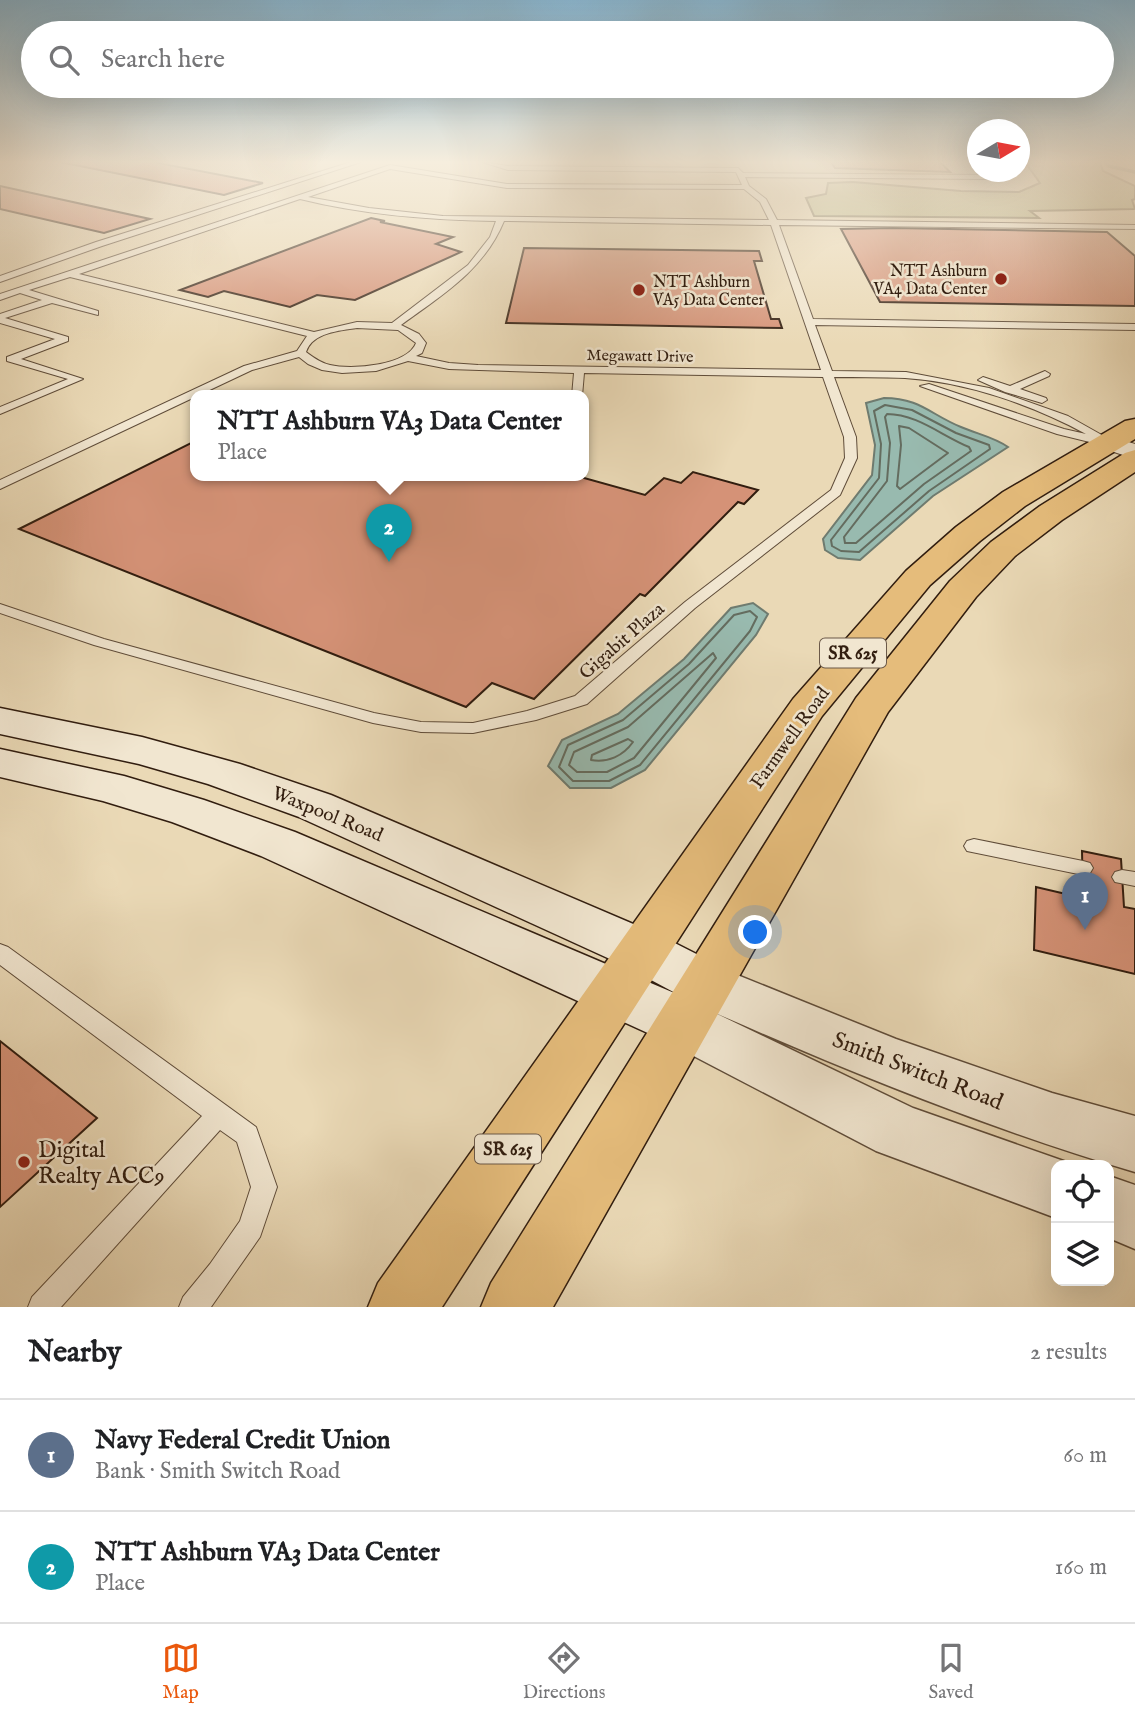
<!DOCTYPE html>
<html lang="en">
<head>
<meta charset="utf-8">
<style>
  :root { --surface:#fff; --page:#f6f6f6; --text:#202124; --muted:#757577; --line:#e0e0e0; --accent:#ea580c }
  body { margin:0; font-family:"IM FELL English",serif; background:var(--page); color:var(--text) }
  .controls { position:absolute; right:21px; bottom:21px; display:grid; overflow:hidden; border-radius:14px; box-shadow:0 7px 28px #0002 }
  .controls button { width:63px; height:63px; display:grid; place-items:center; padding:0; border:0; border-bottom:2px solid var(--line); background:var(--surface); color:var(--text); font:35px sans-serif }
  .compass { position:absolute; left:967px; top:119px; width:63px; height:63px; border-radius:50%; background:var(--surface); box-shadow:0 7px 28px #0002; rotate:80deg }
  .you { position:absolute; left:756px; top:933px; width:24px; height:24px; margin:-18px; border:5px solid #fff; border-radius:50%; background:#1a73e8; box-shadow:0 0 0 10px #1a73e833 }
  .badge { display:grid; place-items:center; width:46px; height:46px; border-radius:50%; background:var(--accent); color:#fff; font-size:23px; font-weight:700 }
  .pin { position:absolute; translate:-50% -58px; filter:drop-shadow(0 2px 4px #0008) }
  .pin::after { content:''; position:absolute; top:37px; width:24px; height:21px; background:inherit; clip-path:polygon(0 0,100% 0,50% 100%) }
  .popup { position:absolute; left:190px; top:390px; width:399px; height:91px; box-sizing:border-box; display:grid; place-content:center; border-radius:14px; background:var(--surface); filter:drop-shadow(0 2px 5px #0005); font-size:23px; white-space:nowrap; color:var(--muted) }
  .popup b { font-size:26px; color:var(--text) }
  .popup::after { content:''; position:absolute; left:50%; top:100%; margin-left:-14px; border:14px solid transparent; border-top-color:var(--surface) }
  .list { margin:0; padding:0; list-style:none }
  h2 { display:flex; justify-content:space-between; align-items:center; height:91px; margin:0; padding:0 28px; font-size:30px }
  h2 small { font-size:23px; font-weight:400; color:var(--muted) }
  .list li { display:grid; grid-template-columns:46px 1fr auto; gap:21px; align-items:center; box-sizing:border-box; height:112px; padding:0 28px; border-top:2px solid var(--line) }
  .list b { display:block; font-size:26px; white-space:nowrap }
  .list p { margin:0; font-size:23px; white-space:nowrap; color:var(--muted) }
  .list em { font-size:23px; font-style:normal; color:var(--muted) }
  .icon { flex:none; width:38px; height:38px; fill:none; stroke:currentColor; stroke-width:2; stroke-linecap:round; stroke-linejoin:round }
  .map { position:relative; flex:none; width:1135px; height:1307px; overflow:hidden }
  .search { position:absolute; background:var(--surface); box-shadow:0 7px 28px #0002; left:21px; right:21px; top:21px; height:77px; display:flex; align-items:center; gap:18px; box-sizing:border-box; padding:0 24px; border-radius:38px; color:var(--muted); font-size:26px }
  .sheet { height:315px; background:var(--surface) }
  nav { display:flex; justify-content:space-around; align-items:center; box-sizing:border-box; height:98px; border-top:2px solid var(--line); background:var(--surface); font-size:19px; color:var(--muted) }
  nav a { display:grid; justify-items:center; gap:4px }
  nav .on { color:var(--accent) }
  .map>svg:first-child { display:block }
</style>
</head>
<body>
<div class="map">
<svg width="1135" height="1307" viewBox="0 0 1135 1307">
  <rect width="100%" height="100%" fill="#ead9b6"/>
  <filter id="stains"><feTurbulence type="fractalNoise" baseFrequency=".00286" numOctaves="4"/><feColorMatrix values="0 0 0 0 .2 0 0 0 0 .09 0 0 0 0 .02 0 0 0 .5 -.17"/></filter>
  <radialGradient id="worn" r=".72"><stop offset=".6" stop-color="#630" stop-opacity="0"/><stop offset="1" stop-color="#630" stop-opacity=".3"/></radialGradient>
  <path fill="#bfbc88" stroke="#786c4c" stroke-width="2" d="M1025,162H1100L1103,171L1135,186V199L1132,200L1135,209L1030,211L1039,218L814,216L806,198L826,194L828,183L853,182L961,191L1019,192L1040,183Z"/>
  <g fill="#98baaf" stroke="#6f7b6f" stroke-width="2">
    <path d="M884,398C920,398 931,415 961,427C977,434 994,437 1008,447L933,496L860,560L838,558L825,550L823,539L872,475L875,445L866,403Z"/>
    <path d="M753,603L768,614L756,635L645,770L611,788H570L548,766L562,740L618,714L684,659L731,608Z"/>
  </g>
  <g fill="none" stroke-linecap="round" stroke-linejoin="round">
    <g stroke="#646c5f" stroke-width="2">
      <path d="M885,405L912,410L956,433L989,445L990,449L929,491L859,552L841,551L832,546L831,540L879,478L881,444L874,411Z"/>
      <path d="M887,414C917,414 942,436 969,447L971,451L924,484L856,543H845L844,537L887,481L890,443L885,417Z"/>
      <path d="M899,426L909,428L948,453L900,489L897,486L901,445Z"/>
      <path d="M750,611L757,617L750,631L640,765L609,781H573L559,767L568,745L623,720L689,664L734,615Z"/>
      <path d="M713,653L716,658L634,758L607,772H577L569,765L574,752L628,727Z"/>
      <path d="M628,739L633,742C623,756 608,763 591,760L592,755Z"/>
    </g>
    <path stroke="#6f7b6f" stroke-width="3.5" d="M1105,162L1109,166L1135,172"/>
  </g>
  <g fill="#d59277" stroke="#311d0f" stroke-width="2">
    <path d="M60,162H153L263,183L224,195Z"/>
    <path d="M831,162H940L950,172L835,168Z"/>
    <path d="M0,186L150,219L104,233L0,209Z"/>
    <path d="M371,218L385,221L380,222L453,237L436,244L461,252L355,300L317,295L290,307L224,291L208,297L180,290Z"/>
    <path d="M893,228L1107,232L1135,256V306L880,302L841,229Z"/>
    <path d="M524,248L759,251L762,261H754L771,319H779L782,328L506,323Z"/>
    <path d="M195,441V476H577L645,495L664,478L681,483L693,472L758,490L744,504L738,502L645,596L640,594L534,699L492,683L466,707L19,529Z"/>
    <path d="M1082,851L1121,859L1124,907L1135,909V974L1034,950L1036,887L1083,898Z"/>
    <path d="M0,1041L97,1118L0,1207Z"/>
  </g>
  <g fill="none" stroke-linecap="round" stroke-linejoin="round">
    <g stroke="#5f4c39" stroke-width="2">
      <g id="service">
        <path d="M351,162H361L102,246L0,282V276L96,242Z"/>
        <path d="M482,162L508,166L738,168L743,173L987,175L1006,172L1004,176L987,179L745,177L749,186L766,199L777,220L1135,225V229L779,225L813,319L1135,324V330L815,325L832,371L906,372L989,388L1068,416L1116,443L1110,447L1057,434L920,386L929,384L1064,429L1086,434C1032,405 967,382 905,378C881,377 858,377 834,377L856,437L857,458L840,495L695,608L587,704L536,720L473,733L421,732L373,723L94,645L0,613V604L104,639L374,713L421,722L473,723L527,711L575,696L685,602L831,490L845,458L844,437L823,377L584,373L582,396H572L574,373L449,369L408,361L376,371L342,373L322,370L308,364L299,357L252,370L0,489V480L244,366L297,351L307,336L70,277L29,290L98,311V315L52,303L5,318L68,337V341L21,359L83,379L0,414V407L68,379L7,361V357L55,339L0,323V314L42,300L20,293L0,300V294L390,165L507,184L742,185L736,172L508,170ZM390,169L507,188L744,189L760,202L769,220L443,216L369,208L308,197ZM300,199C364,215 431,220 496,221L490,237L468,265L392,323L357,322L314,332L79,274ZM504,221L771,225L821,370L478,365L449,363L416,356L422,353L426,343L419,334L401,325C442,295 484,270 504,221ZM357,328L398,330L416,343C407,366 351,370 330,365C321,363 314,358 306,352C313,332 339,331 357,328Z"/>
        <path d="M1045,371L1050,374L1049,376L1020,389L1046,398L1047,400L1042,403L1005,392L978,380L983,377L1010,386Z"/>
        <path d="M974,839L1083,861L1090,863L1093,868L1090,873L1083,875L967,851L964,846L967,841Z"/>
        <path d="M1122,870L1135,872V886L1115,882L1112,877L1115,872Z"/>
        <path d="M0,944L8,947L256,1127L277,1187L260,1237L211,1307H179L183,1297L210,1264L240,1221L251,1187L237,1142L220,1130L61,1307H28L32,1297L202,1116L0,965Z"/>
      </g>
    </g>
    <g stroke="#5f4c39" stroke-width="2">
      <path id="minor" d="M1110,436L1135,444V459L1102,448L1098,443L1102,438Z"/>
    </g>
    <g stroke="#5f4c39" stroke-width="3">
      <g id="tertiary">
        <path d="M705,962L896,1039L1052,1093L1135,1116V1172C990,1129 852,1073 713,1012L913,1108L1075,1165H1056V1218L876,1151L663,1040L655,1023L663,1006L683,1000L697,1004L686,1000L678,984L686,968Z"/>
        <path d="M1109,1176L1135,1185V1249L1109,1238Z"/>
      </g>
    </g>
    <g stroke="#311d0f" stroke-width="3">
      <path id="secondary" d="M0,708L142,737L240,764L331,795L659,935L724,968L732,984L724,1000L705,1006L692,1002L703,1006L711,1023L703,1040L683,1046L663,1040L261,856L172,822L103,801L0,777V749L124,776L204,800L295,832L679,995L623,965L299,817L208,784L139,764L0,734Z"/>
    </g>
    <g stroke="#311d0f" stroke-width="3">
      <g id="primary">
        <path d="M1135,419V439L1025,506L980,541L930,585L822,716L442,1307H368L378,1283L793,699L906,571L956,527L1003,492L1125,421Z"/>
        <path d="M1135,450V472L1062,520L1015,556L976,597L888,712L553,1307H481L491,1283L856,698L950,581L991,542L1040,506L1125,453Z"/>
      </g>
    </g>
    <use href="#service" fill="#f1e6d0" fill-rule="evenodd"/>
    <use href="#minor" fill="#f1e6d0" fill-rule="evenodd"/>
    <use href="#tertiary" fill="#f1e6d0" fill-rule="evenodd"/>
    <use href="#secondary" fill="#f1e6d0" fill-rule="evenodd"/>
    <use href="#primary" fill="#e5bc7b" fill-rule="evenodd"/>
  </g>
  <linearGradient id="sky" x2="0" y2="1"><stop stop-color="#88b6d1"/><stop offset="0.47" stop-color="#f6eede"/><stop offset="1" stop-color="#f6eede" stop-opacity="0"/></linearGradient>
  <rect width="1135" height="345" fill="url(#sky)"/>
  <g fill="#8f2418" stroke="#f1e6d0" stroke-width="2.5">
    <circle cx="1001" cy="279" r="7"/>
    <circle cx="639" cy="290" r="7"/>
    <circle cx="24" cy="1162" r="7"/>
  </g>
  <g text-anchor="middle" stroke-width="5" stroke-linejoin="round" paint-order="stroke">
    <g font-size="16" fill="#311d0f" stroke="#f1e6d0" text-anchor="end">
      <text x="987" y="276">NTT Ashburn<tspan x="987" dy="18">VA4 Data Center</tspan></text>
      <text x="653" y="287" text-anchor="start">NTT Ashburn<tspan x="653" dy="18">VA5 Data Center</tspan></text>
    </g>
    <g font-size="16" fill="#311d0f" stroke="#f1e6d0">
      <text transform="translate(640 355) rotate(1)" y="6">Megawatt Drive</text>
    </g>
    <g fill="#f1e6d0" stroke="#6b5949" stroke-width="2">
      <rect x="820" y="638.5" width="66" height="29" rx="5"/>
      <rect x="475" y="1134.5" width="66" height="29" rx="5"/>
    </g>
    <g font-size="18" font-weight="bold" fill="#311d0f">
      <text x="853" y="659">SR 625</text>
      <text x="508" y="1155">SR 625</text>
    </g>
    <g font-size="19" fill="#311d0f" stroke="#f1e6d0">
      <text transform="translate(621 640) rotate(-41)" y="7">Gigabit Plaza</text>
      <text transform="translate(789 737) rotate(-54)" y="7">Farmwell Road</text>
      <text transform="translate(328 813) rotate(22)" y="7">Waxpool Road</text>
    </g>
    <g font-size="23" fill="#311d0f" stroke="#f1e6d0">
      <text transform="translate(918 1070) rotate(21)" y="8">Smith Switch Road</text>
    </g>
    <g font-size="23" fill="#311d0f" stroke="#f1e6d0" text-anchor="start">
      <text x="38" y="1157">Digital<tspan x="38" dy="26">Realty ACC9</tspan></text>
    </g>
  </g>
  <rect width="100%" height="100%" filter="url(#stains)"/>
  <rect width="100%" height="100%" fill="url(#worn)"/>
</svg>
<div class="controls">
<button><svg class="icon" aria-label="locate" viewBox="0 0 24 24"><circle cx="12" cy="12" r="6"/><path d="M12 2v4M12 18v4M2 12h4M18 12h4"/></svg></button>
<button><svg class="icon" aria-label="layers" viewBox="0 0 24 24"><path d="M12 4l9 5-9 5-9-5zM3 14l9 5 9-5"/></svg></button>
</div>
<svg class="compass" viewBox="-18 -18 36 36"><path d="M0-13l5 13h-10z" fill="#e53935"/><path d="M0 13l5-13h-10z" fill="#757577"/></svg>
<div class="you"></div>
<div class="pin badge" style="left:1085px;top:930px;background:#5c6f8a">1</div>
<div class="pin badge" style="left:389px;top:562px;background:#0f9aa8">2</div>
<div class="popup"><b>NTT Ashburn VA3 Data Center</b>Place</div>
<div class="search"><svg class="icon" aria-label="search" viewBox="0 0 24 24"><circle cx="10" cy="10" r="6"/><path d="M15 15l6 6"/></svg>Search here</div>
</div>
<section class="sheet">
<h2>Nearby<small>2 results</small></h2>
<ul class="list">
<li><span class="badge" style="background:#5c6f8a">1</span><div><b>Navy Federal Credit Union</b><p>Bank · Smith Switch Road</p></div><em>60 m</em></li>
<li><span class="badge" style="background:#0f9aa8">2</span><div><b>NTT Ashburn VA3 Data Center</b><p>Place</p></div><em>160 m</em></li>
</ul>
</section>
<nav>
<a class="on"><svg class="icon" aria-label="map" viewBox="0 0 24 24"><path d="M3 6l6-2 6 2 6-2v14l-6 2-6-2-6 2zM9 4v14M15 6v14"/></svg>Map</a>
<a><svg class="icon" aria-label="directions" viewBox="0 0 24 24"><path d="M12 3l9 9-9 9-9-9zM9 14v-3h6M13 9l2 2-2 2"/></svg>Directions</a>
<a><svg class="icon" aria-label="saved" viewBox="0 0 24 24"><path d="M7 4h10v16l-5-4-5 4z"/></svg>Saved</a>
</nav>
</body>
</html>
